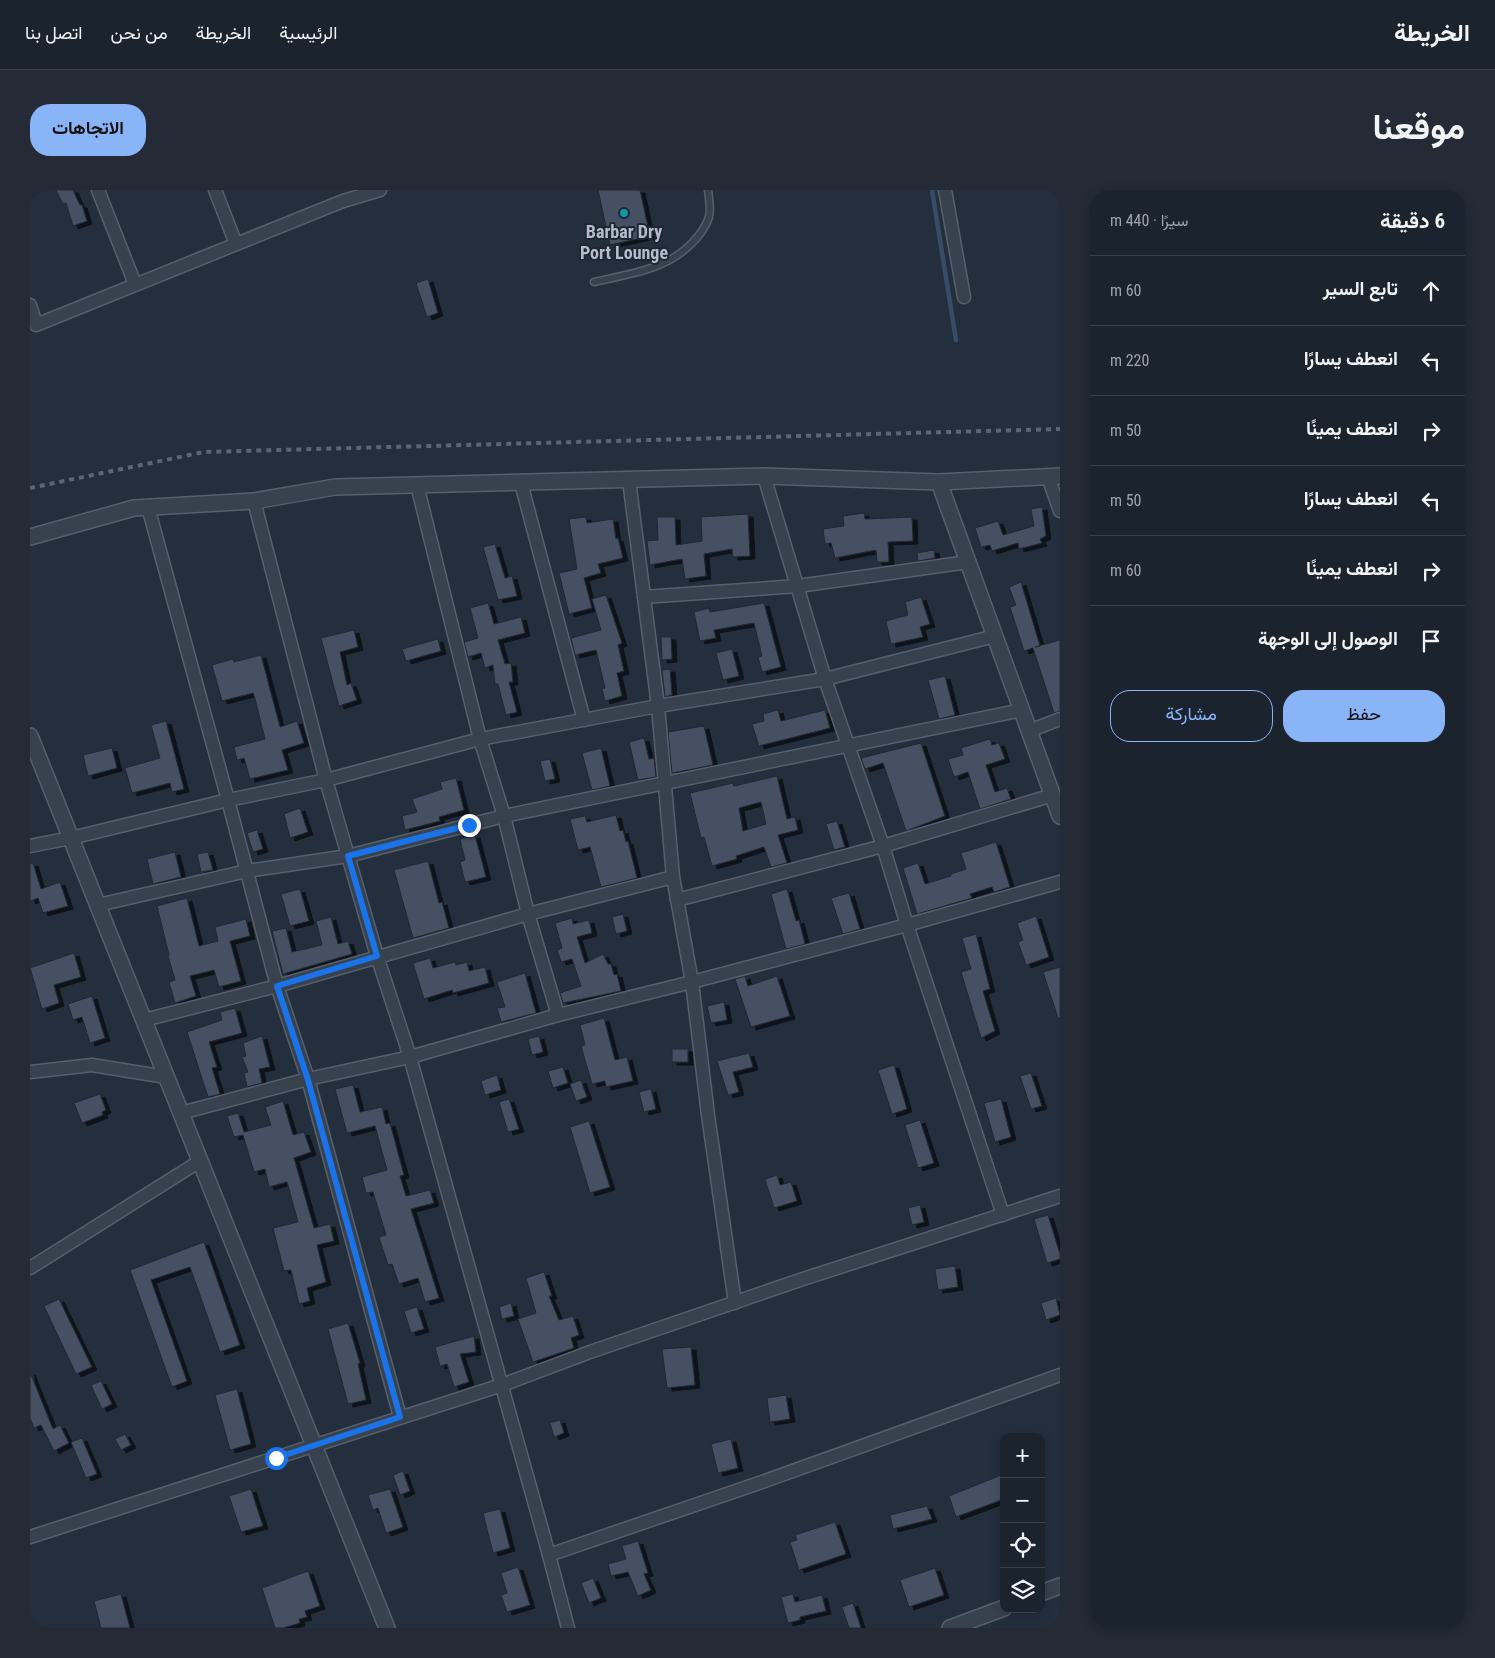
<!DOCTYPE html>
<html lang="ar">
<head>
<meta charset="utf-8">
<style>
  :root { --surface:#1b232e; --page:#242b36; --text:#f1f3f6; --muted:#a0a4aa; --line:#39404a; --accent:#8ab4f8 }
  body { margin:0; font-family:"Roboto Condensed",Vazirmatn,sans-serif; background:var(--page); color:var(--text); direction:rtl }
  .controls { position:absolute; right:15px; bottom:15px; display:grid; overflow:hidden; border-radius:10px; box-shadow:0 2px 12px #0003 }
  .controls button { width:45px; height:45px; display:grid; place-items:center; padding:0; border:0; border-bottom:1px solid var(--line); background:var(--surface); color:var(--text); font:25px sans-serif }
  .stop { position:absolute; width:15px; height:15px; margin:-11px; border:4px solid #1a73e8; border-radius:50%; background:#fff }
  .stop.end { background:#1a73e8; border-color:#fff; box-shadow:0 1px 5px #0008 }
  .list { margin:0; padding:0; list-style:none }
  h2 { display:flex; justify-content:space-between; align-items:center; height:65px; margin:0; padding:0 20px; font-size:21px }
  h2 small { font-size:16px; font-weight:400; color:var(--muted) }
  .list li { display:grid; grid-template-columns:32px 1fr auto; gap:15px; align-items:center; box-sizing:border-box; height:70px; padding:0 20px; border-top:1px solid var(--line) }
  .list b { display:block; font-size:19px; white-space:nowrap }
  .list em { font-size:16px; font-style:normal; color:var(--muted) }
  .actions { display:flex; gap:10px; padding:15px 20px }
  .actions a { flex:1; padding:11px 0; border:1px solid var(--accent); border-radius:20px; text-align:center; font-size:18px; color:var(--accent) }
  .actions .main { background:var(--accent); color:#111 }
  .icon { flex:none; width:28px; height:28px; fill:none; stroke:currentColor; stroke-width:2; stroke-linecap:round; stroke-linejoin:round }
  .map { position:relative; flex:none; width:1030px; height:1438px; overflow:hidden; direction:ltr; border-radius:20px }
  header { display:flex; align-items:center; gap:30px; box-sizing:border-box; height:70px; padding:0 25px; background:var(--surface); border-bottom:1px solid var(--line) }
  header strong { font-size:24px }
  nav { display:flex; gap:28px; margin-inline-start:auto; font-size:18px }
  .intro { display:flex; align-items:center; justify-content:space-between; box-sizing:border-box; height:120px; padding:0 30px }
  h1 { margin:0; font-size:35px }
  .button { padding:12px 22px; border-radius:20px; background:var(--accent); color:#111; font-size:18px; font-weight:700 }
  main { display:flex; gap:30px; padding:0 30px }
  aside { flex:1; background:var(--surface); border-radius:20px; box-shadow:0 2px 12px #0003 }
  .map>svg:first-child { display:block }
</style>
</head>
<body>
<header>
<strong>الخريطة</strong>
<nav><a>الرئيسية</a><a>الخريطة</a><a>من نحن</a><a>اتصل بنا</a></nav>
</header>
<div class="intro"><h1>موقعنا</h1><a class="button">الاتجاهات</a></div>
<main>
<aside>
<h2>6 دقيقة<small>سيرًا · 440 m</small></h2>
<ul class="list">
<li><svg class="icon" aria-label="ahead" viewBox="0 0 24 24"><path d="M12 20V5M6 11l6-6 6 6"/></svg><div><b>تابع السير</b></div><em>60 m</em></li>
<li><svg class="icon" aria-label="left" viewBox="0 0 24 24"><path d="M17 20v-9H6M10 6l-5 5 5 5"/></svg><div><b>انعطف يسارًا</b></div><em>220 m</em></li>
<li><svg class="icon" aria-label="right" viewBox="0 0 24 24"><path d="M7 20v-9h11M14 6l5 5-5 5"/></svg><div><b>انعطف يمينًا</b></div><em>50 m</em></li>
<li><svg class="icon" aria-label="left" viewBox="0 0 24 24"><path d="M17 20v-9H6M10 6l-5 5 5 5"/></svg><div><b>انعطف يسارًا</b></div><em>50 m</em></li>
<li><svg class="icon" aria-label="right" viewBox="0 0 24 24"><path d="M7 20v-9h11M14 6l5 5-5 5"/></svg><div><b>انعطف يمينًا</b></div><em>60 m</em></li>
<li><svg class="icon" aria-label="arrive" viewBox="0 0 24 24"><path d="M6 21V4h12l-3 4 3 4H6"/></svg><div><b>الوصول إلى الوجهة</b></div></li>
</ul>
<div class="actions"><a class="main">حفظ</a><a>مشاركة</a></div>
</aside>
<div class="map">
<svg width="1030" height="1438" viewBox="0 0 1030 1438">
  <defs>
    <filter id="shadow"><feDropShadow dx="5" dy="3" stdDeviation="0" flood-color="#0009"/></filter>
  </defs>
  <rect width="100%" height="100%" fill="#242f3e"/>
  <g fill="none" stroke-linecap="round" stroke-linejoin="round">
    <path stroke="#394c67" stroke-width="4.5" d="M902,0L926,150"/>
  </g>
  <g fill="#455162" stroke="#1f2835" fill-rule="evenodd" filter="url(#shadow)">
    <path d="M26,0H43L50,15H52L57,31L43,36L36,13L33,14Z"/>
    <path d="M568,0H610L620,46L580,55Z"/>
    <path d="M398,89L408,123L397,127L386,93Z"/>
    <path d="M1012,317L1016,346L1010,349L1012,353L989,359L988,353L962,361L960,355L951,357L945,338L968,331L973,345L1004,336L1001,319Z"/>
    <path d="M834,323L835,329L882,327L883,351L858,352L859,372H847L846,360L805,368L801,353L795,354L793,339L814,336L813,326Z"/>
    <path d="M718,324L720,366L703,367L702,359L674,364L676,386L655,389L652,369L620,375L617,351L628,350L627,327H645L646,355L672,351L671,327Z"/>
    <path d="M556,327L557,333L583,329L586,349L588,348L593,368L568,374L571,383L554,388L562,418L539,424L529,383L547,379L539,329Z"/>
    <path d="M465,354L475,388L482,386L487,406L468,410L453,357Z"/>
    <path d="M904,360L905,368L888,371L887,363Z"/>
    <path d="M991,392L1010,456L1005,457L1030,450V521L1024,523L1003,458L994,461L980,417L986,415L979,397Z"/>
    <path d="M576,405L592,453L588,455L594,481L587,483L592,506L575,511L572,499L575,498L566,460L545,465L541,448L571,440L562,409Z"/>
    <path d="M891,407L900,434L890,437L893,447L861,454L856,431L878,425L875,412Z"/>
    <path d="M458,413L464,434L491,427L495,443L468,450L475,474L481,473L483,492H479L487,522L476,525L468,494H465L463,475L455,478L451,463L438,467L434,452L448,448L440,418Z"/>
    <path d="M734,413L751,477L732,482L728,467L732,466L724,433L684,440L686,448L670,451L664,422L679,418L680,422Z"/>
    <path d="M324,440L328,457L310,462L317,495L321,493L327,510L309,516L291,448Z"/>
    <path d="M631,447H641L642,469L632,470Z"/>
    <path d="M408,449L411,461L376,471L372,459Z"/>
    <path d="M702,459L709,486L693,490L686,463Z"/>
    <path d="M231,465L250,537L267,531L274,553L252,560L258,580L220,589L214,568L207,570L204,557L235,549L225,509L223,503L192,511L182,475L203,469L204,472Z"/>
    <path d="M640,479L642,505L635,507L632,480Z"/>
    <path d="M915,486L925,525L909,529L898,490Z"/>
    <path d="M748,520L751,531L795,520L800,538L729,556L722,534L734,531L733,524Z"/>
    <path d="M136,531L154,599L142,602L140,593L102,603L95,578L130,568L121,535Z"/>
    <path d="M674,536L683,575L642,583L638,542Z"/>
    <path d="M614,548L619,569L624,568L626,587L608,590L599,552Z"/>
    <path d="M960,549L962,555L969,553L975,569L956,575L965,602L977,598L981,609L950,619L938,582L924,587L918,569L933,565L931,558Z"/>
    <path d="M891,553L915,626L876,641L853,573L835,579L831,568Z"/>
    <path d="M82,558L87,578L58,586L53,565Z"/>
    <path d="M571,558L580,596L562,600L552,563Z"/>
    <path d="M520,569L525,589L515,591L510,571Z"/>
    <path d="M747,586L757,629L765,627L768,640L748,645L757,673L741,677L734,657L706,666L707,669L682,676L674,647L671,648L660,603L703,593L704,596ZM731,612L736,634L713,641L709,618Z"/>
    <path d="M426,588L434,620L409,627L410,631L375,640L372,626L387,622L382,609L412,599L410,592Z"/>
    <path d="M270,618L278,642L260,648L254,624Z"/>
    <path d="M586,625L590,641L593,640L596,652L598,651L607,688L571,697L560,657L548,660L540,629L555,626L557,632Z"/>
    <path d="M807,631L815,657L804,660L796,634Z"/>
    <path d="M227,640L233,659L223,662L217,643Z"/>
    <path d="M445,645L456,687L435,692L430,672L435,670L430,649Z"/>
    <path d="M966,652L980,697L964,702L962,697L940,704L942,708L887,724L873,678L888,673L895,694L921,686V684L936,679L931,663Z"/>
    <path d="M145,662L151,687L123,694L117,669Z"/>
    <path d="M178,662L183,680L171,682L167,664Z"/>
    <path d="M398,671L409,713L412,712L419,738L383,748L364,680Z"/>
    <path d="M3,673L11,699L30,692L38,716L13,723L8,708L0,711V674Z"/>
    <path d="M270,699L279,731L260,736L251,704Z"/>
    <path d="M757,699L766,731L769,730L775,754L756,759L741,704Z"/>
    <path d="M819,703L830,739L813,744L801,708Z"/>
    <path d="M157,708L169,756L188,751L185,737L216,729L220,746L200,751L211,791L189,797L184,780L160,786L166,806L145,813L139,792L145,790L138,766L139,765L127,716Z"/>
    <path d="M593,724L597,741L586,744L582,727Z"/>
    <path d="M1006,726L1019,767L996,775L988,752L993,750L987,733Z"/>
    <path d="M301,727L308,754L318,751L322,764L253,784L242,741L256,738L262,762L292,755L286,731Z"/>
    <path d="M542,728L543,734L559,730L562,743L547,747L555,773L573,764L578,774H581L584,785L587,784L591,801L533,813L530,803L551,796L542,769L531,772L527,760L532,758L525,733Z"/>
    <path d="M946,744L960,799L953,801L965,841L951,848L931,782L941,779L932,748Z"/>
    <path d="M44,763L51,787L24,795L29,813L12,819L0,778Z"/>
    <path d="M400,768L403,778L425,772L426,775L437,772L439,781L455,777L459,793L423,803L422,800L394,809L383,773Z"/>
    <path d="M1030,777V828H1028L1013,782Z"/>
    <path d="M495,783L506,823L471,832L467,818L475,817L467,792Z"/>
    <path d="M715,786L718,796L747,786L760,826L721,837L705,789Z"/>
    <path d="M62,806L75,848L60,853L52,827L43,830L38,814Z"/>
    <path d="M694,812L697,830L681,833L677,816Z"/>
    <path d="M205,818L212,843L179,852L187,877L182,878L190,904L178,907L157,842L192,830L190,822Z"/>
    <path d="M574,828L585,870L597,867L603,891L576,897L575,891L562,894L551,856L555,855L550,835Z"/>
    <path d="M232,846L240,877L229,879L232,893L217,897L214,883L218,882L212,867L216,866L213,853Z"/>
    <path d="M509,846L513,862L502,865L498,849Z"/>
    <rect x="642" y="859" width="16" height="13"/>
    <path d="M719,863L723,877L703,882L709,902L698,905L687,871Z"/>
    <path d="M864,875L877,919L862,924L848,880Z"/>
    <path d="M533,877L538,893L523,898L518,881Z"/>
    <path d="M1001,883L1012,916L1001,919L990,886Z"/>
    <path d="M467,885L471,900L455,905L451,891Z"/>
    <path d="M551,890L557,907L546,911L540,894Z"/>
    <path d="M323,895L330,922L352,917L356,934L360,933L374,985L370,986L376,1006L400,1000L404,1013L381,1019L409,1108L395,1112L388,1088L369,1094L362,1074L358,1075L349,1047L356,1045L343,1002L336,1003L332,987L357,980L345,936L317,943L305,899Z"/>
    <path d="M621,899L626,919L614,922L609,902Z"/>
    <path d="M70,904L76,920L72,922L73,925L52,933L44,913Z"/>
    <path d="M479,909L489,939L478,942L469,912Z"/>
    <path d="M971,909L981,947L965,952L954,913Z"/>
    <path d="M253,911L263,945L274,942L281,962L264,968L284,1038L300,1034L304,1051L287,1055L296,1092L277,1098L280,1111L269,1114L261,1080L254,1081L243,1038L268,1032L257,992L239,997L235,979L224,982L213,945L204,947L197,926L208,923L214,942L241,935L235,917Z"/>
    <path d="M890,930L904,973L888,978L875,935Z"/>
    <path d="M559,931L580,997L560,1003L540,937Z"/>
    <path d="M747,985L750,995L761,992L767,1011L744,1018L735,989Z"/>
    <path d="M890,1015L894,1032L882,1035L878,1018Z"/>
    <path d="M1018,1025L1030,1064V1069L1017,1073L1004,1029Z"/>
    <path d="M174,1052L210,1155L190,1162L160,1077L121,1090L157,1191L142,1197L100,1080Z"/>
    <path d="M925,1076L928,1097L908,1100L905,1079Z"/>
    <path d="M514,1082L522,1106H519L529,1130L543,1126L549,1145L541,1148L544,1158L503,1172L488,1129L506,1123L496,1088Z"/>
    <path d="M1026,1108L1030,1125L1016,1130L1011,1113Z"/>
    <path d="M29,1109L62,1177L46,1184L14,1116Z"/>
    <path d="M481,1113L484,1126L472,1129L469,1117Z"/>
    <path d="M387,1117L394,1139L381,1143L374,1121Z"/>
    <path d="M318,1133L330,1173L328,1174L336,1210L318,1214L298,1139Z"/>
    <path d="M444,1146L446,1162L430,1164L439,1192L424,1197L417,1174L410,1176L405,1157Z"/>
    <path d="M661,1157L665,1195L637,1198L632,1159Z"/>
    <path d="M0,1182L23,1239L30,1235L39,1253L24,1261L11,1235L4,1238L0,1228Z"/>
    <path d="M71,1191L82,1214L72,1219L61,1195Z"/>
    <path d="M207,1199L221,1254L200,1260L185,1205Z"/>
    <path d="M756,1205L760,1229L740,1232L737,1208Z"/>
    <path d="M530,1230L534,1243L524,1247L520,1233Z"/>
    <path d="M95,1244L101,1255L91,1260L85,1249Z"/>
    <path d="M52,1248L67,1284L56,1288L41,1252Z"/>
    <path d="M701,1249L708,1278L688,1283L681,1254Z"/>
    <path d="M373,1281L380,1301L370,1305L363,1285Z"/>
    <path d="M974,1284V1309L926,1327L919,1306Z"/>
    <path d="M221,1299L233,1336L211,1342L199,1306Z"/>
    <path d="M360,1299L373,1337L356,1343L348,1318L343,1320L338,1305Z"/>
    <path d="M897,1316L902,1329L863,1339L860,1325Z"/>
    <path d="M470,1319L480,1358L463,1363L453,1323Z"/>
    <path d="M805,1332L816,1364L769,1380L760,1352L767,1350L765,1345Z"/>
    <path d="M608,1351L618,1383L614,1384L621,1400L608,1406L598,1382L581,1386L578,1374L596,1369L592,1356Z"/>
    <path d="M488,1377L500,1415L477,1422L471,1405L477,1403L471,1383Z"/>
    <path d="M905,1378L914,1405L879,1417L870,1390Z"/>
    <path d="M278,1381L290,1416L275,1421L277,1427L269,1429L270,1433L253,1438H245L232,1398Z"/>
    <path d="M563,1388L571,1408L559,1413L551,1393Z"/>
    <path d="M91,1404L100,1438H71L64,1411Z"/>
    <path d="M763,1404L765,1412L792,1405L796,1421L770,1427V1430L758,1433L751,1407Z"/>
    <path d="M823,1413L831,1438H819L812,1417Z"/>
  </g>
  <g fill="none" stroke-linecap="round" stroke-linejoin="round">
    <g stroke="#565f6c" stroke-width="9">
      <path id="service" d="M564,92C599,84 636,80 662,53C669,46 676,36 679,27C681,19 679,8 678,0"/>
    </g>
    <g stroke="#565f6c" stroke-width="15">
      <g id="minor">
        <path d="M68,0L105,94"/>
        <path d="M185,0L206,54"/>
        <path d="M915,0L934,107"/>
        <path d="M0,115L6,135L313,11L350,0"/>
        <path d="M734,286L795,489L853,656L877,735L973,1025"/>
        <path d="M1018,287L1030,321"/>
        <path d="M599,290L628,516L643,687L662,792L678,925L705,1113"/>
        <path d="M491,293L554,530"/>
        <path d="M387,295L450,549L474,626L498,724L528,825"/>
        <path d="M224,311L296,590L347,766L380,867L519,1365L538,1438"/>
        <path d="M118,317L198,610L247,796L278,889L370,1227"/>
        <path d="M614,407L768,396L938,372"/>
        <path d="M999,541L1030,529"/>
        <path d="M0,656L41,648L198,610L296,590L450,549L628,516L795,489L965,446"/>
        <path d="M647,710L853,656L1023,605"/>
        <path d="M68,715L217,681L318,666L474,626L992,520"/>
        <path d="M114,830L247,796L498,724L643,687"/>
        <path d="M0,882L62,875L136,887"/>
        <path d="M151,923L278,889L380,867L528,825L662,792L877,735L1030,692"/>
        <path d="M0,1078L170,971"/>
        <path d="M0,1347L472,1195L560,1162L770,1090L1030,1006"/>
        <path d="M519,1365L732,1292L1030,1185"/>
      </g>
    </g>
    <g stroke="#565f6c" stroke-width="18">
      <g id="tertiary">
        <path d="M909,292L1030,626"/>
        <path d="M0,347L104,318L224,311L305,297L734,286L909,292L1030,286"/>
        <path d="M0,546L357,1438"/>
        <path d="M1011,1403L1030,1396"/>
        <path d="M920,1438L974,1418"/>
      </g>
    </g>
    <use href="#service" stroke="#38414e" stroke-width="6"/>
    <use href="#minor" stroke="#38414e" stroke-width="12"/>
    <use href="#tertiary" stroke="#38414e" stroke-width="15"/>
    <path stroke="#5a6575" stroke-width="4" stroke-dasharray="5 5" stroke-linecap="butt" d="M0,298L174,262L1030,239"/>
  </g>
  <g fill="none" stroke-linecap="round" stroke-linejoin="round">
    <path stroke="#1a73e8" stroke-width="6" d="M246,1268L370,1227L278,890L247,796L347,766L318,666L439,635"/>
  </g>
  <circle fill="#0f9aa8" stroke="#1d2633" stroke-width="2" cx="594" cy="23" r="5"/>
  <g text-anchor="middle" stroke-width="4" stroke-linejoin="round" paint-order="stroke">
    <g font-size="18" font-weight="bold" fill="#b4bcc9" stroke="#1d2633">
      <text x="594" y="48">Barbar Dry<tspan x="594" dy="21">Port Lounge</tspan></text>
    </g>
  </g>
</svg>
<div class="controls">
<button>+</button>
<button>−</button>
<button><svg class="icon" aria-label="locate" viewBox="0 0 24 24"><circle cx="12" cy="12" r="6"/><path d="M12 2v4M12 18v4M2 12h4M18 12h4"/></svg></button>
<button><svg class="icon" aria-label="layers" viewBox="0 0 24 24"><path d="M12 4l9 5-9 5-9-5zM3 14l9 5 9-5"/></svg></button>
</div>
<div class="stop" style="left:246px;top:1268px"></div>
<div class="stop end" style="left:439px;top:635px"></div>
</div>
</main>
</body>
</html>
